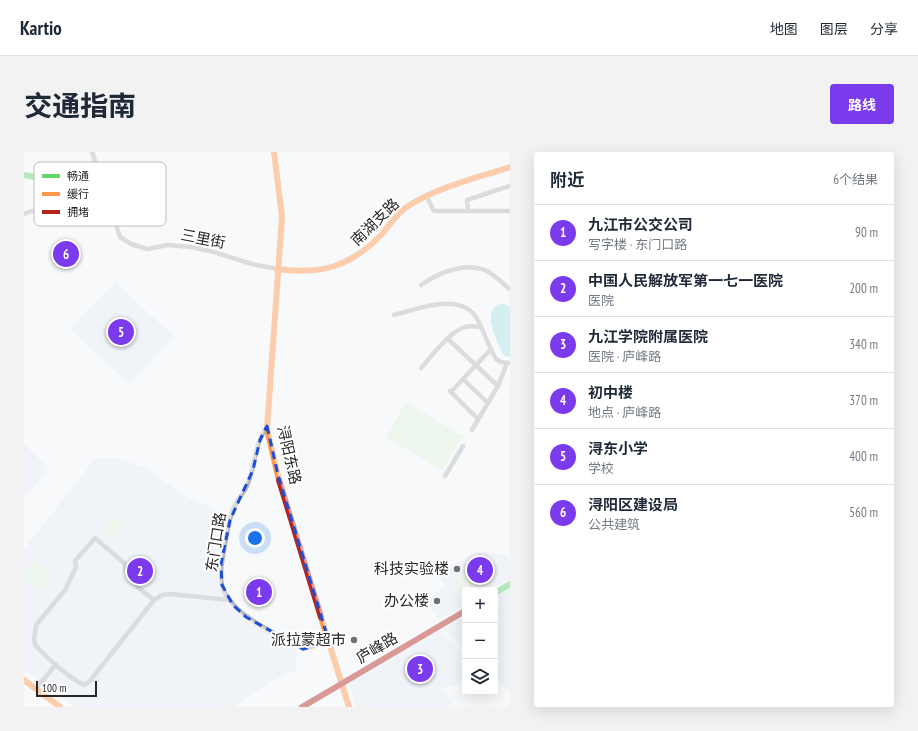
<!DOCTYPE html>
<html lang="zh">
<head>
<meta charset="utf-8">
<style>
  :root { --surface:#fff; --page:#f2f2f3; --text:#1f2937; --muted:#747a83; --line:#e0e1e3; --accent:#7c3aed }
  body { margin:0; font-family:"PT Sans Narrow","Noto Sans SC",sans-serif; background:var(--page); color:var(--text) }
  .controls { position:absolute; right:12px; bottom:12px; display:grid; overflow:hidden; border-radius:4px; box-shadow:0 4px 16px #0002 }
  .controls button { width:36px; height:36px; display:grid; place-items:center; padding:0; border:0; border-bottom:1px solid var(--line); background:var(--surface); color:var(--text); font:20px sans-serif }
  .scale { position:absolute; left:12px; bottom:10px; width:61px; box-sizing:border-box; padding-left:4px; border:2px solid #262728; border-top:0; font-size:11px; line-height:14px; white-space:nowrap; color:#262728; -webkit-text-stroke:3px #fff; paint-order:stroke }
  .you { position:absolute; left:231px; top:386px; width:14px; height:14px; margin:-10px; border:3px solid #fff; border-radius:50%; background:#1a73e8; box-shadow:0 0 0 6px #1a73e833 }
  .badge { display:grid; place-items:center; width:26px; height:26px; border-radius:50%; background:var(--accent); color:#fff; font-size:13px; font-weight:700 }
  .pin { position:absolute; translate:-50% -50%; border:2px solid #fff; box-shadow:0 1px 4px #0006 }
  .list { margin:0; padding:0; list-style:none }
  h2 { display:flex; justify-content:space-between; align-items:center; height:52px; margin:0; padding:0 16px; font-size:17px }
  h2 small { font-size:13px; font-weight:400; color:var(--muted) }
  .list li { display:grid; grid-template-columns:26px 1fr auto; gap:12px; align-items:center; box-sizing:border-box; height:56px; padding:0 16px; border-top:1px solid var(--line) }
  .list b { display:block; font-size:15px; white-space:nowrap }
  .list p { margin:0; font-size:13px; white-space:nowrap; color:var(--muted) }
  .list em { font-size:13px; font-style:normal; color:var(--muted) }
  .icon { flex:none; width:22px; height:22px; fill:none; stroke:currentColor; stroke-width:2; stroke-linecap:round; stroke-linejoin:round }
  .map { position:relative; flex:none; width:486px; height:555px; overflow:hidden; border-radius:4px }
  header { display:flex; align-items:center; gap:24px; box-sizing:border-box; height:56px; padding:0 20px; background:var(--surface); border-bottom:1px solid var(--line) }
  header strong { font-size:19px }
  nav { display:flex; gap:22px; margin-inline-start:auto; font-size:14px }
  .intro { display:flex; align-items:center; justify-content:space-between; box-sizing:border-box; height:96px; padding:0 24px }
  h1 { margin:0; font-size:28px }
  .button { padding:10px 18px; border-radius:4px; background:var(--accent); color:#fff; font-size:14px; font-weight:700 }
  main { display:flex; gap:24px; padding:0 24px }
  aside { flex:1; background:var(--surface); border-radius:4px; box-shadow:0 4px 16px #0002 }
  .map>svg:first-child { display:block }
</style>
</head>
<body>
<header>
<strong>Kartio</strong>
<nav><a>地图</a><a>图层</a><a>分享</a></nav>
</header>
<div class="intro"><h1>交通指南</h1><a class="button">路线</a></div>
<main>
<div class="map">
<svg width="486" height="555" viewBox="0 0 486 555">
  <rect width="100%" height="100%" fill="#f7f9fb"/>
  <g fill="#e6eaf1">
    <path d="M92,130L150,185L105,232L46,177Z"/>
    <path d="M0,292L25,317L0,346Z"/>
    <path d="M94,306L123,316L157,342L205,364L193,407V422L203,451L209,459L251,482L275,500L272,508L273,517L246,530L209,555H51L0,518V397L71,307Z"/>
    <path d="M454,399L485,403L486,427L466,438H441V452L415,467L403,450L420,434L415,420Z"/>
    <path d="M486,435V540L471,526V445Z"/>
    <path d="M441,463V498L419,477Z"/>
    <path d="M416,478L441,503V530L417,536L429,550L424,555H333L325,532Z"/>
  </g>
  <g fill="#e3f4db">
    <path d="M382,250L439,284L418,318L362,285Z"/>
    <path d="M91,363L103,374L90,389L78,378Z"/>
    <path d="M11,409L29,424L17,439L0,424V421Z"/>
    <path d="M446,419L453,428L437,440L430,430Z"/>
  </g>
  <path fill="#abe1e5" d="M478,151L486,155V205L480,204C474,193 461,165 470,155Z"/>
  <g fill="none" stroke-linecap="round" stroke-linejoin="round">
    <g stroke="#b6b8b8" stroke-width="4.5">
      <path d="M68,0L96,85L107,92L123,97L144,93L167,95L190,100L228,112L253,117"/>
      <path d="M403,45L410,59H486"/>
      <path d="M444,59L443,48L486,34"/>
      <path d="M0,62L71,37"/>
      <path d="M397,133C414,121 440,110 461,118C470,122 478,131 486,137"/>
      <path d="M370,163C394,157 435,140 452,165C460,178 464,194 472,207L477,210L486,211"/>
      <path d="M424,187L474,234"/>
      <path d="M397,216C409,203 424,181 441,175C446,173 452,175 457,175"/>
      <path d="M439,227L464,251"/>
      <path d="M426,239L454,267"/>
      <path d="M427,240L467,197"/>
      <path d="M243,275C230,292 231,315 223,334C219,342 213,348 210,355C205,367 203,381 201,393C199,406 195,419 198,433C205,463 254,482 279,497L305,490"/>
      <path d="M448,278L474,234L483,211"/>
      <path d="M421,324L439,294"/>
      <path d="M130,448L115,436L108,427L103,420L100,411L71,386L51,409L52,415L41,438L12,473L10,487L11,492C19,503 48,528 60,533L65,530L130,448L138,443L146,442L206,448"/>
      <path d="M12,537L32,512"/>
    </g>
    <g stroke="#63d668" stroke-width="6">
      <path d="M0,23L80,39"/>
      <path d="M471,441L486,432"/>
    </g>
    <g stroke="#ff974d" stroke-width="6">
      <path d="M250,0L258,65L243,277L255,328"/>
      <path d="M253,117C297,123 326,115 357,83C366,73 373,61 384,54C414,35 452,26 486,15"/>
      <path d="M297,465L325,555"/>
      <path d="M0,528L36,555"/>
    </g>
    <g stroke="#b3261e" stroke-width="6">
      <path d="M255,328L297,465"/>
      <path d="M278,555L441,459"/>
    </g>
  </g>
  <path d="M0 0H486V555H0ZM243,274L254,323L305,490L279,497L222,465L209,453L198,433L197,412L206,368L229,318L236,288Z" fill="#f7f9fb" fill-opacity=".55" fill-rule="evenodd"/>
  <path fill="none" stroke="#1d4ed8" stroke-width="3" stroke-dasharray="8 5" stroke-linejoin="round" d="M243,274L254,323L305,490L279,497L222,465L209,453L198,433L197,412L206,368L229,318L236,288Z"/>
  <g fill="#6f7072" stroke="#fff" stroke-width="1.5">
    <circle cx="433" cy="417" r="4"/>
    <circle cx="413" cy="449" r="4"/>
    <circle cx="330" cy="488" r="4"/>
  </g>
  <g text-anchor="middle" stroke-width="4" stroke-linejoin="round" paint-order="stroke">
    <g font-size="15" fill="#262728" stroke="#fff">
      <text transform="translate(351 70) rotate(-44)" y="5">南湖支路</text>
      <text transform="translate(179 87) rotate(11)" y="5">三里街</text>
      <text transform="translate(265 303) rotate(77)" y="5">浔阳东路</text>
      <text transform="translate(192 390) rotate(-81)" y="5">东门口路</text>
      <text transform="translate(353 496) rotate(-31)" y="5">庐峰路</text>
    </g>
    <g font-size="15" fill="#262728" stroke="#fff" text-anchor="end">
      <text x="425" y="422">科技实验楼</text>
      <text x="405" y="454">办公楼</text>
      <text x="322" y="493">派拉蒙超市</text>
    </g>
  </g>
  <rect x="10" y="10" width="132" height="64" rx="6" fill="#fff" stroke="#bebebe" stroke-width="1"/>
  <rect x="18" y="22" width="18" height="4" fill="#63d668"/>
  <rect x="18" y="40" width="18" height="4" fill="#ff974d"/>
  <rect x="18" y="58" width="18" height="4" fill="#b3261e"/>
  <g font-size="11" fill="#262728">
    <text x="43" y="28">畅通</text>
    <text x="43" y="46">缓行</text>
    <text x="43" y="64">拥堵</text>
  </g>
</svg>
<div class="controls">
<button>+</button>
<button>−</button>
<button><svg class="icon" aria-label="layers" viewBox="0 0 24 24"><path d="M12 4l9 5-9 5-9-5zM3 14l9 5 9-5"/></svg></button>
</div>
<div class="scale">100 m</div>
<div class="you"></div>
<div class="pin badge" style="left:235px;top:440px">1</div>
<div class="pin badge" style="left:116px;top:419px">2</div>
<div class="pin badge" style="left:396px;top:517px">3</div>
<div class="pin badge" style="left:456px;top:418px">4</div>
<div class="pin badge" style="left:97px;top:180px">5</div>
<div class="pin badge" style="left:42px;top:102px">6</div>
</div>
<aside>
<h2>附近<small>6个结果</small></h2>
<ul class="list">
<li><span class="badge">1</span><div><b>九江市公交公司</b><p>写字楼 · 东门口路</p></div><em>90 m</em></li>
<li><span class="badge">2</span><div><b>中国人民解放军第一七一医院</b><p>医院</p></div><em>200 m</em></li>
<li><span class="badge">3</span><div><b>九江学院附属医院</b><p>医院 · 庐峰路</p></div><em>340 m</em></li>
<li><span class="badge">4</span><div><b>初中楼</b><p>地点 · 庐峰路</p></div><em>370 m</em></li>
<li><span class="badge">5</span><div><b>浔东小学</b><p>学校</p></div><em>400 m</em></li>
<li><span class="badge">6</span><div><b>浔阳区建设局</b><p>公共建筑</p></div><em>560 m</em></li>
</ul>
</aside>
</main>
</body>
</html>
